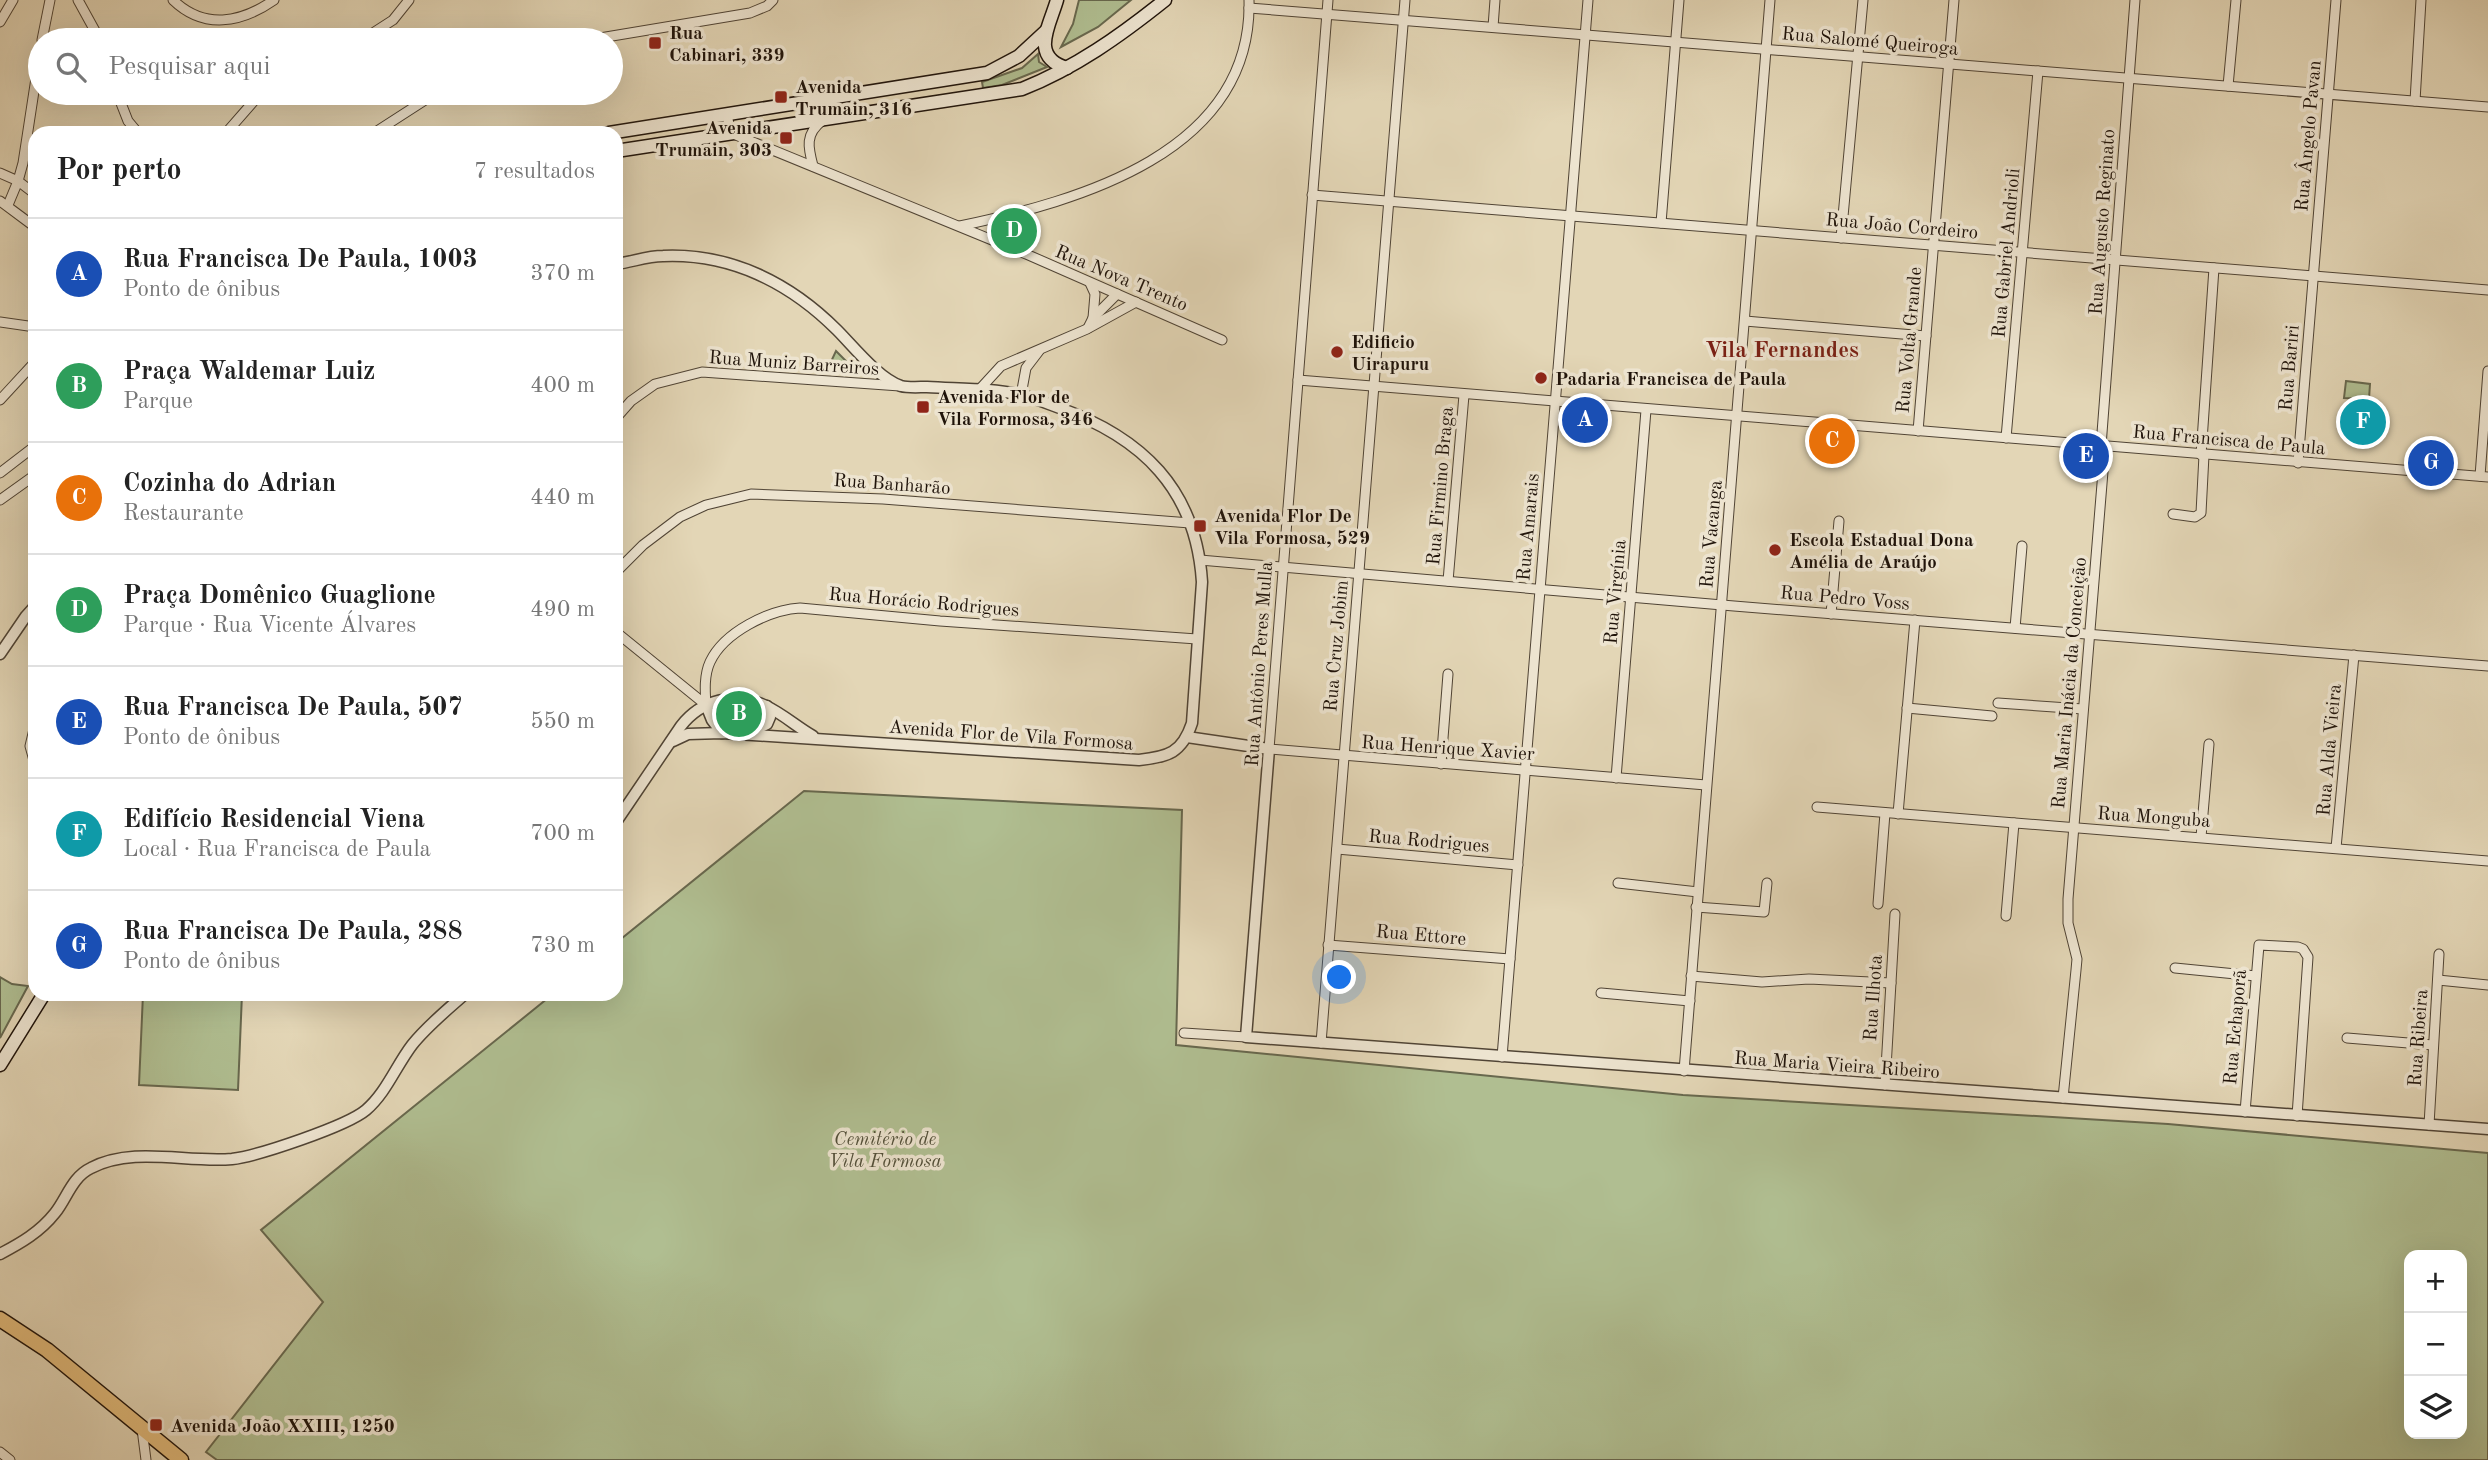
<!DOCTYPE html>
<html lang="pt">
<head>
<meta charset="utf-8">
<style>
  :root { --surface:#fff; --page:#f2f2f2; --text:#222; --muted:#767676; --line:#e0e0e0; --accent:#2563eb }
  body { margin:0; font-family:"Old Standard TT",serif; background:var(--page); color:var(--text) }
  .controls { position:absolute; right:21px; bottom:21px; display:grid; overflow:hidden; border-radius:14px; box-shadow:0 7px 28px #0002 }
  .controls button { width:63px; height:63px; display:grid; place-items:center; padding:0; border:0; border-bottom:2px solid var(--line); background:var(--surface); color:var(--text); font:35px sans-serif }
  .you { position:absolute; left:1340px; top:978px; width:24px; height:24px; margin:-18px; border:5px solid #fff; border-radius:50%; background:#1a73e8; box-shadow:0 0 0 10px #1a73e833 }
  .badge { display:grid; place-items:center; width:46px; height:46px; border-radius:50%; background:var(--accent); color:#fff; font-size:23px; font-weight:700 }
  .pin { position:absolute; translate:-50% -50%; border:4px solid #fff; box-shadow:0 2px 7px #0006 }
  .list { margin:0; padding:0; list-style:none }
  h2 { display:flex; justify-content:space-between; align-items:center; height:91px; margin:0; padding:0 28px; font-size:30px }
  h2 small { font-size:23px; font-weight:400; color:var(--muted) }
  .list li { display:grid; grid-template-columns:46px 1fr auto; gap:21px; align-items:center; box-sizing:border-box; height:112px; padding:0 28px; border-top:2px solid var(--line) }
  .list b { display:block; font-size:26px; white-space:nowrap }
  .list p { margin:0; font-size:23px; white-space:nowrap; color:var(--muted) }
  .list em { font-size:23px; font-style:normal; color:var(--muted) }
  .icon { flex:none; width:38px; height:38px; fill:none; stroke:currentColor; stroke-width:2; stroke-linecap:round; stroke-linejoin:round }
  .map { position:relative; flex:none; width:2488px; height:1460px; overflow:hidden }
  .search { position:absolute; background:var(--surface); box-shadow:0 7px 28px #0002; left:28px; top:28px; width:595px; height:77px; display:flex; align-items:center; gap:18px; box-sizing:border-box; padding:0 24px; border-radius:38px; color:var(--muted); font-size:26px }
  .panel { position:absolute; background:var(--surface); box-shadow:0 7px 28px #0002; left:28px; top:126px; width:595px; height:875px; border-radius:21px }
  .map>svg:first-child { display:block }
</style>
</head>
<body>
<div class="map">
<svg width="2488" height="1460" viewBox="0 0 2488 1460">
  <rect width="100%" height="100%" fill="#e3d6b6"/>
  <filter id="stains"><feTurbulence type="fractalNoise" baseFrequency=".00286" numOctaves="4"/><feColorMatrix values="0 0 0 0 .2 0 0 0 0 .09 0 0 0 0 .02 0 0 0 .5 -.17"/></filter>
  <radialGradient id="worn" r=".72"><stop offset=".6" stop-color="#630" stop-opacity="0"/><stop offset="1" stop-color="#630" stop-opacity=".3"/></radialGradient>
  <g fill="#b0be91" stroke="#68684e" stroke-width="2" fill-rule="evenodd">
    <path d="M1079,0H1131L1098,27L1061,47L1073,24Z"/>
    <path d="M1038,54L1039,62L1047,67L1002,85L983,88L982,82L1022,68Z"/>
    <path d="M836,351L850,365L849,369L828,368Z"/>
    <path d="M2346,381L2370,384L2369,399L2344,398Z"/>
    <path d="M721,710L756,713L759,716L757,718L724,716L719,713Z"/>
    <path d="M804,791L1182,810L1176,1045L1683,1095L2168,1124L2488,1153V1460H217L206,1452L323,1302L261,1230L553,994H616V943ZM2409,1255H2462V1434H2409Z"/>
    <path d="M0,977L12,984L28,986L0,1038Z"/>
    <path d="M143,994H242L238,1090L139,1085Z"/>
  </g>
  <g fill="none" stroke-linecap="round" stroke-linejoin="round">
    <g stroke="#504435" stroke-width="11">
      <g id="minor">
        <path d="M78,0L100,40"/>
        <path d="M173,0C204,30 241,23 274,0"/>
        <path d="M1328,0L1269,749L1706,785"/>
        <path d="M1249,8L2488,107"/>
        <path d="M0,22L13,0"/>
        <path d="M1493,27L1495,0"/>
        <path d="M42,40L50,0"/>
        <path d="M362,40L393,20L409,0"/>
        <path d="M588,40L750,13L767,6L773,0"/>
        <path d="M2228,86L2236,0"/>
        <path d="M117,93L128,121L138,133"/>
        <path d="M2415,101L2421,0"/>
        <path d="M727,115L731,133L1026,254L1222,340"/>
        <path d="M226,133L261,93"/>
        <path d="M374,133L436,93"/>
        <path d="M813,166C808,147 805,134 822,121"/>
        <path d="M0,173L18,181L35,194"/>
        <path d="M1312,195L2488,290"/>
        <path d="M0,201L35,227"/>
        <path d="M8,205L18,181L23,163L40,52"/>
        <path d="M1661,223L1679,0"/>
        <path d="M960,226C1078,201 1253,153 1249,0"/>
        <path d="M1841,238L1863,0"/>
        <path d="M1090,283L1095,294L1093,318"/>
        <path d="M1745,321L1926,336"/>
        <path d="M0,322L35,327"/>
        <path d="M1088,328L1093,318L1117,294"/>
        <path d="M1298,380L2488,477"/>
        <path d="M979,390L1001,366L1087,329L1136,302"/>
        <path d="M1021,395L1026,368L1039,351"/>
        <path d="M0,400L35,362"/>
        <path d="M616,418L631,401L655,384L702,372L900,386"/>
        <path d="M1918,431L1954,0"/>
        <path d="M2006,438L2038,71"/>
        <path d="M2101,446L2135,0"/>
        <path d="M2201,455L2214,268"/>
        <path d="M2298,463L2336,0"/>
        <path d="M0,473L35,446"/>
        <path d="M2480,476L2488,371"/>
        <path d="M0,500L35,475"/>
        <path d="M2173,514L2195,517L2201,513L2204,455"/>
        <path d="M1200,560L1734,606L2488,666"/>
        <path d="M616,572L643,545L680,517L706,505L751,494L883,499L1190,523"/>
        <path d="M1448,581L1464,395"/>
        <path d="M1831,614L1839,521"/>
        <path d="M2015,628L2022,546"/>
        <path d="M616,632L706,705"/>
        <path d="M1998,703L2083,709"/>
        <path d="M706,705C705,691 704,675 710,662C724,632 769,610 800,608L940,621L1197,639"/>
        <path d="M1907,708L1992,716"/>
        <path d="M35,725L30,746L35,764"/>
        <path d="M1441,764L1448,674"/>
        <path d="M1616,778L1646,410"/>
        <path d="M1817,807L2488,861"/>
        <path d="M1898,814L1915,620"/>
        <path d="M2201,837L2209,744"/>
        <path d="M2336,848L2354,655"/>
        <path d="M1337,849L1518,865"/>
        <path d="M1618,883L1698,892"/>
        <path d="M1878,904L1885,813"/>
        <path d="M1696,907L1764,912L1767,883"/>
        <path d="M2006,916L2014,823"/>
        <path d="M1328,945L1510,959"/>
        <path d="M2175,968L2256,976"/>
        <path d="M1691,976L1762,982L1809,979L1891,983"/>
        <path d="M2438,980L2488,985"/>
        <path d="M1601,993L1690,1001"/>
        <path d="M1184,1033L1246,1037"/>
        <path d="M2347,1038L2433,1045"/>
        <path d="M1321,1043L1405,0"/>
        <path d="M1502,1057L1588,0"/>
        <path d="M1684,1071L1770,0"/>
        <path d="M1885,1085L1895,914"/>
        <path d="M2063,1098L2076,970L2077,959L2068,923V899L2105,447"/>
        <path d="M2245,1112L2259,945L2298,947L2303,949L2308,957L2297,1116"/>
        <path d="M2429,1125L2439,954"/>
        <path d="M142,1429L146,1460"/>
        <path d="M0,1452L10,1460"/>
      </g>
    </g>
    <g stroke="#504435" stroke-width="13">
      <g id="tertiary">
        <path d="M616,264C632,262 647,256 663,256C731,253 790,283 837,330C853,346 879,379 901,386C908,388 919,387 927,387C957,389 993,388 1022,395C1034,398 1046,403 1057,407C1142,437 1196,489 1202,582L1192,723C1182,753 1168,757 1139,760L722,733L688,734L673,741"/>
        <path d="M0,654L26,616L35,606"/>
        <path d="M706,705L712,720L722,733"/>
        <path d="M749,733L767,724L770,717L767,706"/>
        <path d="M1187,737L1269,749L1246,1037L2488,1129"/>
        <path d="M616,822L681,726C701,700 735,691 766,706C783,714 797,727 813,736"/>
        <path d="M0,1254C21,1243 40,1232 55,1213C67,1198 72,1177 91,1168C134,1146 185,1163 232,1159C258,1156 347,1126 366,1110C386,1093 396,1066 412,1045C427,1026 447,1010 465,994"/>
      </g>
    </g>
    <g stroke="#1f130a" stroke-width="15">
      <g id="secondary">
        <path d="M1057,0C1050,25 1029,57 1067,68"/>
        <path d="M609,133L987,73L1019,56L1046,31"/>
        <path d="M616,151L1022,89C1075,68 1120,36 1165,0"/>
        <path d="M0,1065L44,994"/>
      </g>
    </g>
    <g stroke="#1f130a" stroke-width="17">
      <path id="primary" d="M0,1319L47,1350L181,1460"/>
    </g>
    <use href="#minor" stroke="#ede4d0" stroke-width="9"/>
    <use href="#tertiary" stroke="#ede4d0" stroke-width="10"/>
    <use href="#secondary" stroke="#ede4d0" stroke-width="12"/>
    <use href="#primary" stroke="#e2bb7b" stroke-width="14"/>
  </g>
  <g fill="#8f2418" stroke="#ede4d0" stroke-width="2.5">
    <rect x="648" y="36" width="14" height="14" rx="3.5"/>
    <rect x="774" y="90" width="14" height="14" rx="3.5"/>
    <rect x="779" y="131" width="14" height="14" rx="3.5"/>
    <circle cx="1337" cy="352" r="7"/>
    <circle cx="1541" cy="378" r="7"/>
    <rect x="916" y="400" width="14" height="14" rx="3.5"/>
    <rect x="1193" y="519" width="14" height="14" rx="3.5"/>
    <circle cx="1775" cy="550" r="7"/>
    <rect x="149" y="1418" width="14" height="14" rx="3.5"/>
  </g>
  <g text-anchor="middle" stroke-width="7" stroke-linejoin="round" paint-order="stroke">
    <g font-size="19" font-weight="bold" fill="#1f130a" stroke="#ede4d0" text-anchor="start">
      <text x="669" y="39">Rua<tspan x="669" dy="22">Cabinari, 339</tspan></text>
      <text x="795" y="93">Avenida<tspan x="795" dy="22">Trumain, 316</tspan></text>
      <text x="772" y="134" text-anchor="end">Avenida<tspan x="772" dy="22">Trumain, 303</tspan></text>
      <text x="1351" y="348">Edificio<tspan x="1351" dy="22">Uirapuru</tspan></text>
      <text x="1555" y="385">Padaria Francisca de Paula</text>
      <text x="937" y="403">Avenida Flor de<tspan x="937" dy="22">Vila Formosa, 346</tspan></text>
      <text x="1214" y="522">Avenida Flor De<tspan x="1214" dy="22">Vila Formosa, 529</tspan></text>
      <text x="1789" y="546">Escola Estadual Dona<tspan x="1789" dy="22">Amélia de Araújo</tspan></text>
      <text x="170" y="1432">Avenida João XXIII, 1250</text>
    </g>
    <g font-size="19" fill="#1f130a" stroke="#ede4d0">
      <text transform="translate(1870 40) rotate(5)" y="7">Rua Salomé Queiroga</text>
      <text transform="translate(2307 136) rotate(-85)" y="7">Rua Ângelo Pavan</text>
      <text transform="translate(2101 222) rotate(-86)" y="7">Rua Augusto Reginato</text>
      <text transform="translate(1902 225) rotate(5)" y="7">Rua João Cordeiro</text>
      <text transform="translate(2005 253) rotate(-85)" y="7">Rua Gabriel Andrioli</text>
      <text transform="translate(1122 277) rotate(23)" y="7">Rua Nova Trento</text>
      <text transform="translate(1908 340) rotate(-85)" y="7">Rua Volta Grande</text>
      <text transform="translate(794 362) rotate(4)" y="7">Rua Muniz Barreiros</text>
      <text transform="translate(2288 368) rotate(-85)" y="7">Rua Bariri</text>
      <text transform="translate(2229 439) rotate(5)" y="7">Rua Francisca de Paula</text>
      <text transform="translate(892 483) rotate(4)" y="7">Rua Banharão</text>
      <text transform="translate(1439 486) rotate(-85)" y="7">Rua Firmino Braga</text>
      <text transform="translate(1527 527) rotate(-85)" y="7">Rua Amarais</text>
      <text transform="translate(1710 534) rotate(-85)" y="7">Rua Vacanga</text>
      <text transform="translate(1614 592) rotate(-85)" y="7">Rua Virgínia</text>
      <text transform="translate(1845 597) rotate(5)" y="7">Rua Pedro Voss</text>
      <text transform="translate(924 601) rotate(5)" y="7">Rua Horácio Rodrigues</text>
      <text transform="translate(1335 646) rotate(-85)" y="7">Rua Cruz Jobim</text>
      <text transform="translate(1258 664) rotate(-86)" y="7">Rua Antônio Peres Mulla</text>
      <text transform="translate(2068 683) rotate(-85)" y="7">Rua Maria Inácia da Conceição</text>
      <text transform="translate(1011 734) rotate(4)" y="7">Avenida Flor de Vila Formosa</text>
      <text transform="translate(1448 747) rotate(4)" y="7">Rua Henrique Xavier</text>
      <text transform="translate(2328 750) rotate(-85)" y="7">Rua Alda Vieira</text>
      <text transform="translate(2154 816) rotate(4)" y="7">Rua Monguba</text>
      <text transform="translate(1429 840) rotate(5)" y="7">Rua Rodrigues</text>
      <text transform="translate(1421 934) rotate(5)" y="7">Rua Ettore</text>
      <text transform="translate(1872 998) rotate(-86)" y="7">Rua Ilhota</text>
      <text transform="translate(2234 1027) rotate(-85)" y="7">Rua Echaporã</text>
      <text transform="translate(2417 1038) rotate(-86)" y="7">Rua Ribeira</text>
      <text transform="translate(1837 1064) rotate(4)" y="7">Rua Maria Vieira Ribeiro</text>
    </g>
    <g font-size="19" font-style="italic" fill="#524f39" stroke="#ede4d0">
      <text x="885" y="1145">Cemitério de<tspan x="885" dy="22">Vila Formosa</tspan></text>
    </g>
    <g font-size="23" font-weight="bold" fill="#7a1f14" stroke="#ede4d0">
      <text x="1782" y="357">Vila Fernandes</text>
    </g>
  </g>
  <rect width="100%" height="100%" filter="url(#stains)"/>
  <rect width="100%" height="100%" fill="url(#worn)"/>
</svg>
<div class="controls">
<button>+</button>
<button>−</button>
<button><svg class="icon" aria-label="layers" viewBox="0 0 24 24"><path d="M12 4l9 5-9 5-9-5zM3 14l9 5 9-5"/></svg></button>
</div>
<div class="you"></div>
<div class="pin badge" style="left:1585px;top:420px;background:#1a4fb4">A</div>
<div class="pin badge" style="left:739px;top:714px;background:#2e9e5b">B</div>
<div class="pin badge" style="left:1832px;top:441px;background:#e8710a">C</div>
<div class="pin badge" style="left:1014px;top:231px;background:#2e9e5b">D</div>
<div class="pin badge" style="left:2086px;top:456px;background:#1a4fb4">E</div>
<div class="pin badge" style="left:2363px;top:422px;background:#0f9aa8">F</div>
<div class="pin badge" style="left:2431px;top:463px;background:#1a4fb4">G</div>
<div class="search"><svg class="icon" aria-label="search" viewBox="0 0 24 24"><circle cx="10" cy="10" r="6"/><path d="M15 15l6 6"/></svg>Pesquisar aqui</div>
<section class="panel">
<h2>Por perto<small>7 resultados</small></h2>
<ul class="list">
<li><span class="badge" style="background:#1a4fb4">A</span><div><b>Rua Francisca De Paula, 1003</b><p>Ponto de ônibus</p></div><em>370 m</em></li>
<li><span class="badge" style="background:#2e9e5b">B</span><div><b>Praça Waldemar Luiz</b><p>Parque</p></div><em>400 m</em></li>
<li><span class="badge" style="background:#e8710a">C</span><div><b>Cozinha do Adrian</b><p>Restaurante</p></div><em>440 m</em></li>
<li><span class="badge" style="background:#2e9e5b">D</span><div><b>Praça Domênico Guaglione</b><p>Parque · Rua Vicente Álvares</p></div><em>490 m</em></li>
<li><span class="badge" style="background:#1a4fb4">E</span><div><b>Rua Francisca De Paula, 507</b><p>Ponto de ônibus</p></div><em>550 m</em></li>
<li><span class="badge" style="background:#0f9aa8">F</span><div><b>Edifício Residencial Viena</b><p>Local · Rua Francisca de Paula</p></div><em>700 m</em></li>
<li><span class="badge" style="background:#1a4fb4">G</span><div><b>Rua Francisca De Paula, 288</b><p>Ponto de ônibus</p></div><em>730 m</em></li>
</ul>
</section>
</div>
</body>
</html>
